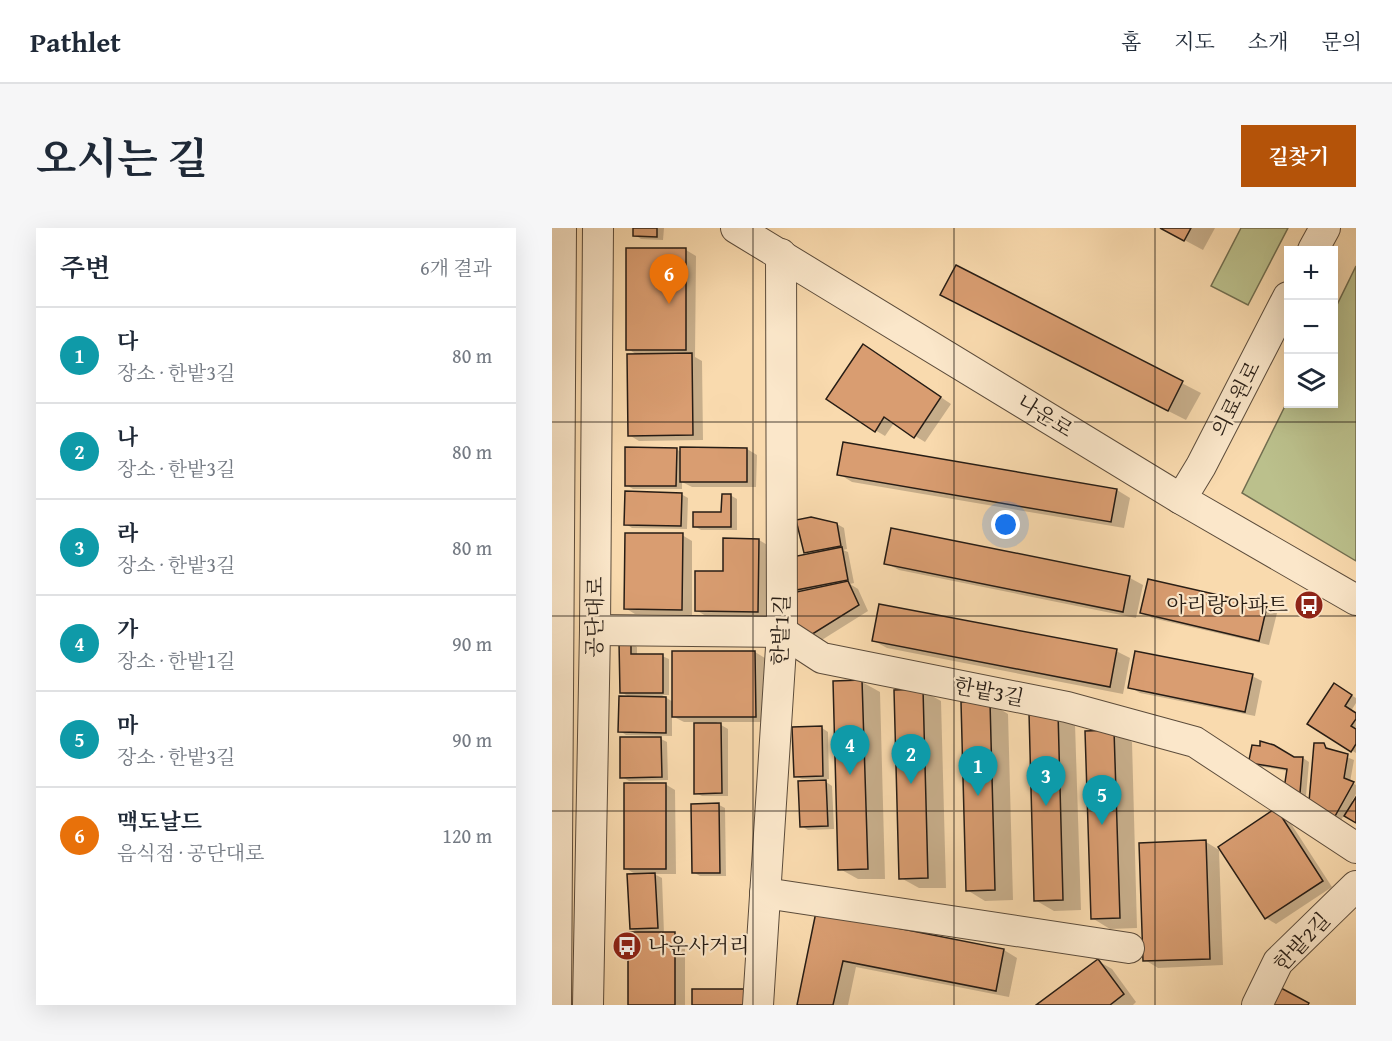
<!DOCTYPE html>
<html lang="ko">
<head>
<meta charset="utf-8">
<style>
  :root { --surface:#fff; --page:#f6f6f7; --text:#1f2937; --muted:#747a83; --line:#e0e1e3; --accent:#b45309 }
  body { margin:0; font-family:"Gentium Book Plus","Noto Serif KR",serif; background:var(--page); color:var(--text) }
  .controls { position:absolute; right:18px; top:18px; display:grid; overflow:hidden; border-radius:0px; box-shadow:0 6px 24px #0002 }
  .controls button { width:54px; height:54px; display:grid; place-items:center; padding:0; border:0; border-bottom:2px solid var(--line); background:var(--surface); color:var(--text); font:30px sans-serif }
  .you { position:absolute; left:454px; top:297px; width:21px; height:21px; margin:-15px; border:4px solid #fff; border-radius:50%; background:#1a73e8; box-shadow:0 0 0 9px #1a73e833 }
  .badge { display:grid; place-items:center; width:39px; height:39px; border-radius:50%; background:var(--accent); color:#fff; font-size:20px; font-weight:700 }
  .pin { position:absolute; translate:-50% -50px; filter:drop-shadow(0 2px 3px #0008) }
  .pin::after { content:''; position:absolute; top:32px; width:21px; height:18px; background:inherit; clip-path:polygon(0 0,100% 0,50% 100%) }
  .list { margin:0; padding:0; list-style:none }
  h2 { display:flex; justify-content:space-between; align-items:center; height:78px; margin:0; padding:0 24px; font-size:26px }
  h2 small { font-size:20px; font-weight:400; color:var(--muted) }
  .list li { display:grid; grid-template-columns:39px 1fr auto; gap:18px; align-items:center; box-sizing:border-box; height:96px; padding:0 24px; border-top:2px solid var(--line) }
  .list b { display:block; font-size:22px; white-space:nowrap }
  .list p { margin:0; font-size:20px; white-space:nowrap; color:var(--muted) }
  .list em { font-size:20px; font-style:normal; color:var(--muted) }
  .icon { flex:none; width:33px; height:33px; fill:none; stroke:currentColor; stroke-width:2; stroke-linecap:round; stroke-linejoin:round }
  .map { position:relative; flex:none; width:804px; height:777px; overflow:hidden; border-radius:0px }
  header { display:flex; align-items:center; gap:36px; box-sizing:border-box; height:84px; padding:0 30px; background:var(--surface); border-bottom:2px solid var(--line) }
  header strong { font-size:28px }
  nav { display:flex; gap:33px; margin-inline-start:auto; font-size:21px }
  .intro { display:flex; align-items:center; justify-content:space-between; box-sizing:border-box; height:144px; padding:0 36px }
  h1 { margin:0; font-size:42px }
  .button { padding:15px 27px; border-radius:0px; background:var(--accent); color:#fff; font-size:21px; font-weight:700 }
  main { display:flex; gap:36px; padding:0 36px }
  aside { flex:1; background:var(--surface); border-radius:0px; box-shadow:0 6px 24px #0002 }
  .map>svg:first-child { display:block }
</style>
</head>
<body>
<header>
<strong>Pathlet</strong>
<nav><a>홈</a><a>지도</a><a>소개</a><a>문의</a></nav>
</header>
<div class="intro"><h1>오시는 길</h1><a class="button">길찾기</a></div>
<main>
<aside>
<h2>주변<small>6개 결과</small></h2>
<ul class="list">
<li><span class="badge" style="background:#0f9aa8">1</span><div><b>다</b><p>장소 · 한밭3길</p></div><em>80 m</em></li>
<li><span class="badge" style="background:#0f9aa8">2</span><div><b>나</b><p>장소 · 한밭3길</p></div><em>80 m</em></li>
<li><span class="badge" style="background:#0f9aa8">3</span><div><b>라</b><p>장소 · 한밭3길</p></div><em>80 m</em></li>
<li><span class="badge" style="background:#0f9aa8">4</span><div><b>가</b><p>장소 · 한밭1길</p></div><em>90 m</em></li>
<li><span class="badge" style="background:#0f9aa8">5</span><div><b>마</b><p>장소 · 한밭3길</p></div><em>90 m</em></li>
<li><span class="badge" style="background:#e8710a">6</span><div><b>맥도날드</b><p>음식점 · 공단대로</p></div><em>120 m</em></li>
</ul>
</aside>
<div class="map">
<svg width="804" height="777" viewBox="0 0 804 777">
  <rect width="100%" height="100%" fill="#f9daae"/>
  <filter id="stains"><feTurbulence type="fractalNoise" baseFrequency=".00333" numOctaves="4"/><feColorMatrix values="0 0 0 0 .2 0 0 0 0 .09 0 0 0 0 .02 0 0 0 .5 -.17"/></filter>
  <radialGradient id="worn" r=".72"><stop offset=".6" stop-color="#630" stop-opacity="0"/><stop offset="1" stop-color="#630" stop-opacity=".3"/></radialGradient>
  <g fill="#bbc08c" stroke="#716e50" stroke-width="1.5">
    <path d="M689,0H736L696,77L659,58Z"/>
    <path d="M804,38V333L690,265L736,172V176H782V83Z"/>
  </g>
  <g fill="#0003">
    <path d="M83,0H112L111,12L89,11L83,7Z"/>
    <path d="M610,0H663L651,22Z"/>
    <path d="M134,22L144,28L143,129L150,133L151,212L87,213L77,207L87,128L76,121Z"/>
    <path d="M404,39L649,165L634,192L408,77Z"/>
    <path d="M322,124L399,176L373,214L342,195L333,208L323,202Z"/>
    <path d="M124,221L129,224L195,221L205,227L204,259H140L130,254V261H81L74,257Z"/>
    <path d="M287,246L565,262L578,270L572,300L300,254Z"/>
    <path d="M129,266L136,270L135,301L80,300L74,296Z"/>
    <path d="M178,267L185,271V302H149L142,298L171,286Z"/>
    <path d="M285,296L292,300L295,321L291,322L296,324L302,355L298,356L306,361L316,383L265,415L237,367L259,327L253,324Z"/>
    <path d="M340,302L578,350L591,357L584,390L347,342L334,335Z"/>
    <path d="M130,307L140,313V387L83,386L73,380Z"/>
    <path d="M207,312L217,318L216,389L154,388L144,382L172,345Z"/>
    <path d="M597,353L715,380L725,385L717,417L600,390L590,384Z"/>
    <path d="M322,413L564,423L578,430L571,466L335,420Z"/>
    <path d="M79,415L85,419V428H110L117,431V467H110L121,474L203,424L213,430V494H164L176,501V568H150L144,565L143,494H132L120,488V508L74,507L68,503L79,470L69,464Z"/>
    <path d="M700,448L710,453L703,488L588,465L578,459Z"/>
    <path d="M310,454L328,464L333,651H306L288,641Z"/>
    <path d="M782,457L804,470V475L799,483L804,486V525L758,496Z"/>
    <path d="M371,463L389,473L394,660H367L349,650Z"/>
    <path d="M438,475L456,486L461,672L433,673L415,662Z"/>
    <path d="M505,485L523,496L529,682L502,683L483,672Z"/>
    <path d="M270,500L276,504L277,551H250L243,548Z"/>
    <path d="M562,503L580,514L585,700L558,701L540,690Z"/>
    <path d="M109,511L115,514L116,552L77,553L70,549Z"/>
    <path d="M772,517L780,523L802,532L798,554L804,557V566L800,573L802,575L804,572V593L793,586L789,592L758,574Z"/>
    <path d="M709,520L742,530H751L757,534L754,568L740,564L736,543L712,539L704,540L698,536Z"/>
    <path d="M274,554L280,558L282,601L256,602L249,598Z"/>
    <path d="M113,556L123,562L124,646H102L110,650L112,706H123L133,712V777H77L89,706L79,701L85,647L73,640Z"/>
    <path d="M167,577L173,580L174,648H148L141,644Z"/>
    <path d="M724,582L734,588L780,659L724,696L714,690L668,619Z"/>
    <path d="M654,614L667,622L671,737L606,740L593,732Z"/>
    <path d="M265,686L452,722L465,730L457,769L304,739L296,777H246Z"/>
    <path d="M546,733L560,741L584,774L581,777H486Z"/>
  </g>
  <g fill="#d99d71" stroke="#271d15" stroke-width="1.5">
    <path d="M81,0H105V9L81,8Z"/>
    <path d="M608,0H639L632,13Z"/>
    <rect x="74" y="20" width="60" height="102"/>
    <path d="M404,37L631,153L616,183L388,67Z"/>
    <path d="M311,116L389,169L362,210L332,189L323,204L274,171Z"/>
    <path d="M140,125L141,207L76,208L75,126Z"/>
    <path d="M291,214L565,261L559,294L285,247Z"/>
    <path d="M73,219L125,220L124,258H73Z"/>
    <path d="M128,219L195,220V254H128Z"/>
    <path d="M73,263L130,265L129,298L72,297Z"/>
    <path d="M170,266H179V299H141V284H169Z"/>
    <path d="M259,289L285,295L289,318L252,325L244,292Z"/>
    <path d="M339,300L578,348L571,384L332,336Z"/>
    <path d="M73,305H131L130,382L72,381Z"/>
    <path d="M171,310L207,311L206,384L143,383V343H171Z"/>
    <path d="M290,319L296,352L234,364L235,330Z"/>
    <path d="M596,351L715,378L707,413L588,385Z"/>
    <path d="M296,353L307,377L254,410L238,392L235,366Z"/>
    <path d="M327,376L565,421L558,459L320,413Z"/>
    <path d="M67,414H79V426H111V465H68Z"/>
    <path d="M120,423H203L204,489H120Z"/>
    <path d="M583,423L701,446L693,484L576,460Z"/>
    <path d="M310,452L316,641L286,642L281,453Z"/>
    <path d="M782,455L800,467L793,478L804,485V491L799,498L804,501V516L799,524L755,496Z"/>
    <path d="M371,461L376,650L347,651L342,462Z"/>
    <path d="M67,468L114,469V505L66,504Z"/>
    <path d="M409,474H438L443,662L414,663Z"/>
    <path d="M506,484L511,672L482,673L477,485Z"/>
    <path d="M142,495H169L170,565L142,566Z"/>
    <path d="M270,498L271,548L242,549L240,499Z"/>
    <path d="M562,502L568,690L539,691L533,503Z"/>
    <path d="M68,509H109L110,549L68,550Z"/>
    <path d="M708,513L722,517L742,529H751L748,565L732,561L735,541L704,536L696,537L700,517L708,518Z"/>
    <path d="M762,515H772L774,520L796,526L792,550L802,554L782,590L757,574Z"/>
    <path d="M274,552L276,598L248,599L246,553Z"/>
    <rect x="72" y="555" width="42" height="86"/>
    <path d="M804,569V595L792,588Z"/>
    <path d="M167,575L168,645H140L139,576Z"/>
    <path d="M724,580L771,653L713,691L666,619Z"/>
    <path d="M654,612L658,731L591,733L587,615Z"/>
    <path d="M103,645L106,700L78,701L75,646Z"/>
    <path d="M264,684L452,721L444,763L291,733L281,777H245Z"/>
    <rect x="76" y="704" width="47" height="73"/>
    <path d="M546,731L572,766L558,777H484Z"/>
    <path d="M729,760L757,775L756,777H721Z"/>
    <path d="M140,761H200L201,777H140Z"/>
  </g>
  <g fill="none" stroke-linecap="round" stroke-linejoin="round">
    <g stroke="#5c4c3b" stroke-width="32">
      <g id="minor">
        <path d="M184,0L629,271L804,372"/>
        <path d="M761,22L773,0"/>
        <path d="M629,271L649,238L736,69"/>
        <path d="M43,402L230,404L270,430L515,479L643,514L804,620"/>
        <path d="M213,665L577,720"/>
        <path d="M4,777L9,0"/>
        <path d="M36,777L43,402L46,0"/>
        <path d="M206,777L230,404L229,26"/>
        <path d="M705,777L726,734L804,658"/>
      </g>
    </g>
    <use href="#minor" stroke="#fbe7ca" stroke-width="30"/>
  </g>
  <path fill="none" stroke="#271d15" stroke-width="1.5" stroke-opacity="0.55" d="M201,0V777M402,0V777M603,0V777M0,194H804M0,388H804M0,583H804"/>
  <defs>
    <g id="bus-disc" transform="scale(1.5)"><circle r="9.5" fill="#8f2418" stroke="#fbe7ca"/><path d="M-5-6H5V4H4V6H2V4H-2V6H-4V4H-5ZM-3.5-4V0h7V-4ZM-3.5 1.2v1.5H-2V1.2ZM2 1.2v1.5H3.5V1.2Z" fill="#fff"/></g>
  </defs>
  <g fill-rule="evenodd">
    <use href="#bus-disc" x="757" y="377"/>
    <use href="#bus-disc" x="75" y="718"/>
  </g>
  <g text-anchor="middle" stroke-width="4.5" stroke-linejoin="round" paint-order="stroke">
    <g font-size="21" fill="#271d15" stroke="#fbe7ca">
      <text transform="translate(684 171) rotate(-63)" y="7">의료원로</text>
      <text transform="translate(493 188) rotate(32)" y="7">나운로</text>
      <text transform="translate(43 389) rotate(-89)" y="7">공단대로</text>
      <text transform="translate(229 402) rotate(-88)" y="7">한밭1길</text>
      <text transform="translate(437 464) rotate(11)" y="7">한밭3길</text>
      <text transform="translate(750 714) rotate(-47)" y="7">한밭2길</text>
    </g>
    <g font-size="21" fill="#271d15" stroke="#fbe7ca" text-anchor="end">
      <text x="736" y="384">아리랑아파트</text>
      <text x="96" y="725" text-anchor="start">나운사거리</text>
    </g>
  </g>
  <rect width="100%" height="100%" filter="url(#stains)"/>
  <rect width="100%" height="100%" fill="url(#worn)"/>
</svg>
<div class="controls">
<button>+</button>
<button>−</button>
<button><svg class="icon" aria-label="layers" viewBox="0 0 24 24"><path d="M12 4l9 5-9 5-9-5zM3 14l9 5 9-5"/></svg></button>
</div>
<div class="you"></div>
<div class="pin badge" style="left:426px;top:568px;background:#0f9aa8">1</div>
<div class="pin badge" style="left:359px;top:556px;background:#0f9aa8">2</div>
<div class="pin badge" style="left:494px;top:578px;background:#0f9aa8">3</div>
<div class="pin badge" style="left:298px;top:547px;background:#0f9aa8">4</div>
<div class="pin badge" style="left:550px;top:597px;background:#0f9aa8">5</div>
<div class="pin badge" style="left:117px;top:76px;background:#e8710a">6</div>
</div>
</main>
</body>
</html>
